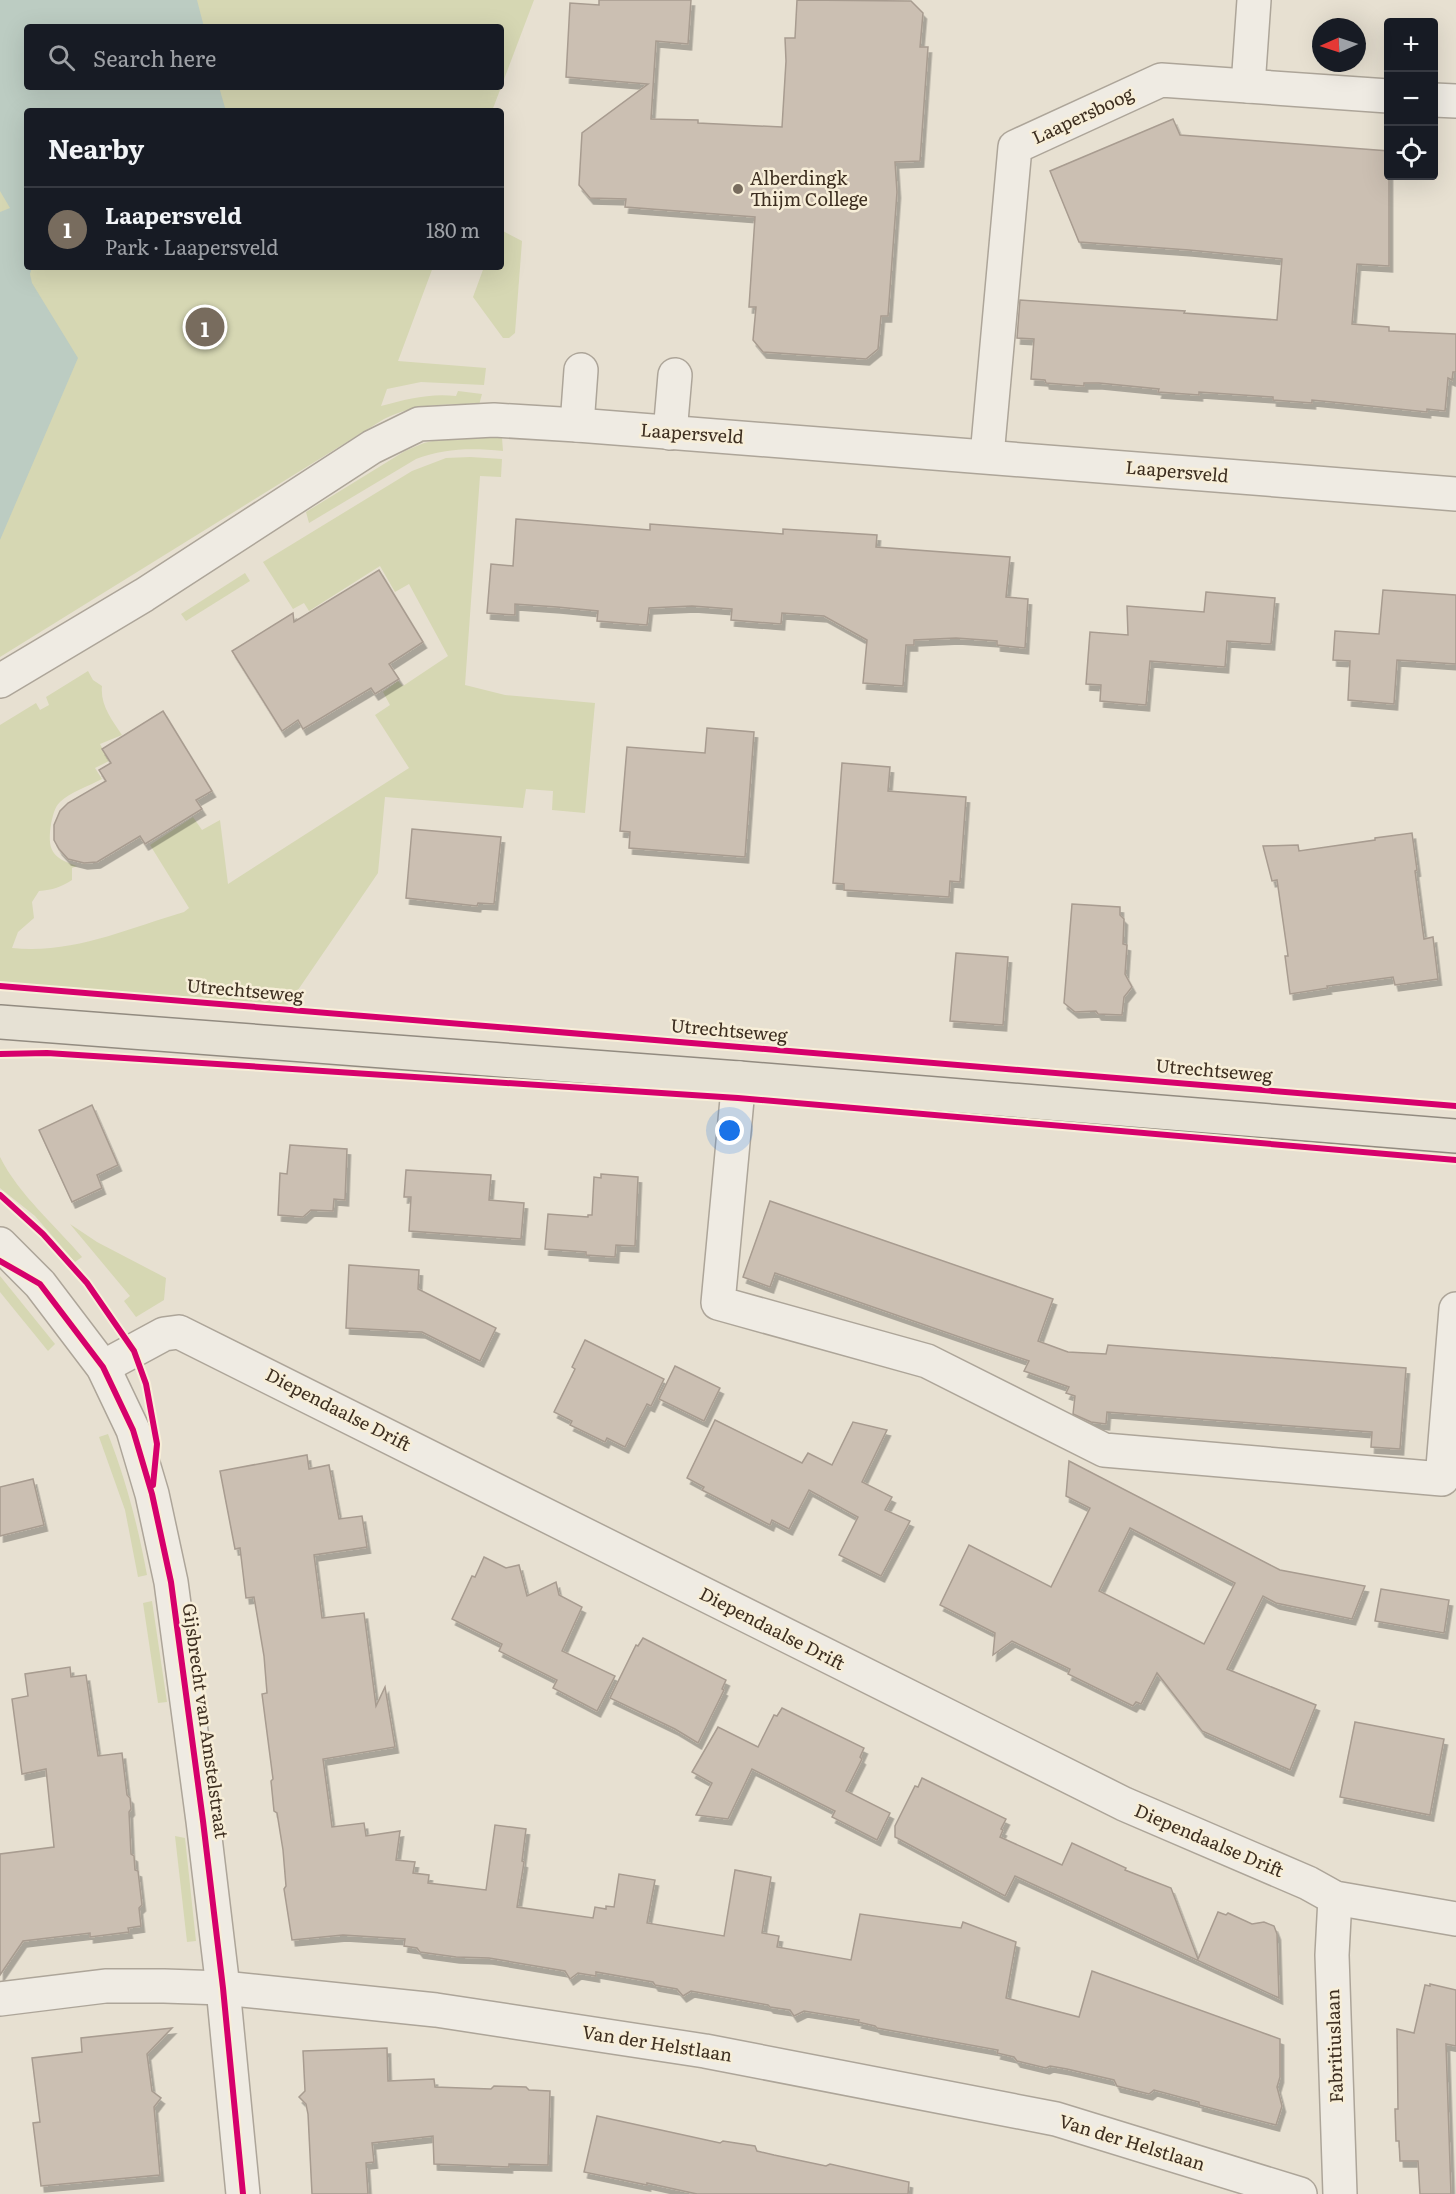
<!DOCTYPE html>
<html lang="en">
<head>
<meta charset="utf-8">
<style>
  :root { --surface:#171b24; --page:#20242c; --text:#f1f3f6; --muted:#9ea1a6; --line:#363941; --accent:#786c5e }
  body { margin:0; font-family:Literata,serif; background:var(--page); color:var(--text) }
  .controls { position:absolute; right:18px; top:18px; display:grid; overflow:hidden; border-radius:6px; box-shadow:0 6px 24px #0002 }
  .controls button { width:54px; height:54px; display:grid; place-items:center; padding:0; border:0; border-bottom:2px solid var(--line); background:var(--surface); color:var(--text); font:30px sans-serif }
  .compass { position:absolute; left:1312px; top:18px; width:54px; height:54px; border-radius:50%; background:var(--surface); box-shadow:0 6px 24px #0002; rotate:267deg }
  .you { position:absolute; left:730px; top:1131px; width:21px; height:21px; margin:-15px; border:4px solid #fff; border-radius:50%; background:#1a73e8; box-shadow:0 0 0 9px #1a73e833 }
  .badge { display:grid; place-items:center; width:39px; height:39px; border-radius:50%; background:var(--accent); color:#fff; font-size:20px; font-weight:700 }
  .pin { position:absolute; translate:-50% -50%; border:3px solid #fff; box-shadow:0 2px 6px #0006 }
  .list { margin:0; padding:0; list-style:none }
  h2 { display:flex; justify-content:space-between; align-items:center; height:78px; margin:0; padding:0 24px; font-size:26px }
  h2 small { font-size:20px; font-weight:400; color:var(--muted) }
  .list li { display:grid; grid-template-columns:39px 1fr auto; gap:18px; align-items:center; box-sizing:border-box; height:84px; padding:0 24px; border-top:2px solid var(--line) }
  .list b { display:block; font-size:22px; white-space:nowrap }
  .list p { margin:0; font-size:20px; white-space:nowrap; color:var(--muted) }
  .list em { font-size:20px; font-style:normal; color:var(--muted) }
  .icon { flex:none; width:33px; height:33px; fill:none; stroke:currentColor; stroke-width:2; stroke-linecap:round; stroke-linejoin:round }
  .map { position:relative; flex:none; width:1456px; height:2194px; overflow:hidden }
  .search { position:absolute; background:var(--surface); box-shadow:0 6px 24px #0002; left:24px; top:24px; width:480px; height:66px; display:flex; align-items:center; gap:15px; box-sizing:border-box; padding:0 21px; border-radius:6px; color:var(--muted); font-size:22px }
  .panel { position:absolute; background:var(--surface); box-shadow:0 6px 24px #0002; left:24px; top:108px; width:480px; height:162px; border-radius:6px }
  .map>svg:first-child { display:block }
</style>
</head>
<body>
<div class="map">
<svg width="1456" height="2194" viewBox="0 0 1456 2194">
  <defs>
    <filter id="shadow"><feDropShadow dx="3.5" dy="6" stdDeviation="0" flood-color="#0004"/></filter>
  </defs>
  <rect width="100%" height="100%" fill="#e7e0d1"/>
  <g fill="#d6d7b3" fill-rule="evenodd">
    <path d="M0,0H534L492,111H27V267H433L398,361L486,368L484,385L421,382L387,389L381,406C407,399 430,393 456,396L458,391L482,394L479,405C444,403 415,404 384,419L0,657ZM27,27H501V87H27Z"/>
    <path d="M501,230L522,241L515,333L509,338H503L473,297L484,267H501Z"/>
    <path d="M464,436L502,438L503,451C472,448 445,448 416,459L309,523L306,512L405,451L424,443L445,438Z"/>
    <path d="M470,457L502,459L501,477L480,476L465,685L505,695L595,703L585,813L552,810L553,791L526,789L523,808L385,797L378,873L287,1006L197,997L0,984V725L36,703L40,710L49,705L46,697L88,671L93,680L102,686C100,705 112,720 122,735L100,744L109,761L95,768L102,779C89,786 70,792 60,802C54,808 53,816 51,824C47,850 52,858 77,866L72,868V880C61,887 53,890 39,891L32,902L34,918L18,932L12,948C74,954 126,929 184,912L189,908L150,845L193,817L202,830L220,820L228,884L409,768L375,715L390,705L383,692L398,681L403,686L448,656L409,584L395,592L380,566L309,611L304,603L293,609L263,562L412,471L446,458Z"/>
    <path d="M245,573L250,581L186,621L181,614Z"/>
    <path d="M0,1157C19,1195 55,1225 82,1257L75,1262L35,1216L0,1188Z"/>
    <path d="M70,1224L97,1242L166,1278L164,1300L136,1317L124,1301L130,1296Z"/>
    <path d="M0,1276L55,1344L48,1351L0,1292Z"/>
    <path d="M108,1434C126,1480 138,1526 147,1575L138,1577L125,1510L99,1437Z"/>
    <path d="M152,1601L167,1702L158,1703L143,1603Z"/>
    <path d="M175,1836L185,1838L196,1941L187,1942Z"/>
  </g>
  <path fill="#bcccc2" d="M0,0H197L204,27H27V87H219L226,111H27V267H32L30,274L32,283L78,358L0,540V212L10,208L0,191Z"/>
  <g fill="#cbbfb2" stroke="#a89c90" stroke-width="1.5" fill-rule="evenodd" filter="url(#shadow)">
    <path d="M599,0H691L688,44L656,41L651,119L698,120V123L782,127L786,61L785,38H795L797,0L911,1L923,13L920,47H928L920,161L895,162L897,192L888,316H881L878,349L866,359L763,352L753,340L756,307H749L755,217L625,207L626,199L590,198L579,185L582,133L648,84L566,77L570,3L599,5Z"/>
    <path d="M1173,119L1180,135L1389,151V266L1357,264L1352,324L1389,327V331L1456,334V372H1453L1452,380L1448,378L1445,411L1427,409V412L1342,403L1312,400V403L1273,400V397L1199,392V395L1158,392L1159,389L1099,383H1084V386L1046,383L1045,380L1031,379L1034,339L1017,338L1020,300L1185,311L1184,313L1277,320L1282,259L1189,250L1079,242L1050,171Z"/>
    <path d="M516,519L650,530V524L783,534V529L877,535L876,547L1010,557L1006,597L1028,599L1025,648L997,645V641L956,638L914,640V645H906L903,686L863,683L867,640L824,616L782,613L781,624L731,620L732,609L692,606L649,608L647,625L597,621L598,611L557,607L515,604V615L487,613L491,564L513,566Z"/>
    <path d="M379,570L423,642L389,664L399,679L375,694L371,688L303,729L298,720L282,731L232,651L293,613L294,622Z"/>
    <path d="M1383,590L1456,595V664L1397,660L1394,704L1348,700L1350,661L1333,660L1335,631L1379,634Z"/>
    <path d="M1206,592L1275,598L1271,644L1227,641L1225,667L1150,661L1146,705L1100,701L1101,685L1086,684L1090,632L1128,635L1127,606L1204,612Z"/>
    <path d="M163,711L212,791L196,800L202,809L145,844L140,836L97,862L84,863L68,859L59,849L54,840V825L60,811L68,803L106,781L99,770L111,763L102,749Z"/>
    <path d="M707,728L754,732L745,857L629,848L630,832L620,831L627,747L705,753Z"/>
    <path d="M842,763L890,767L888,791L966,797L960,882L950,881L949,897L844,890V884L833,883Z"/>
    <path d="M412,829L501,837L494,904L478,903L477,906L406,898Z"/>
    <path d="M1412,833L1417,870L1415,871L1424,939L1433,937L1438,979L1395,985L1393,977L1327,986L1328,988L1290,994L1285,956H1288L1277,880L1272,881L1263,846L1298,845L1299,851L1375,840V838Z"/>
    <path d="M1072,904L1120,907V915L1124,919L1123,944L1127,945L1125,974L1132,987L1124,997L1122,1015L1098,1014L1096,1011L1075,1012L1064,1003Z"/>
    <path d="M956,953L1008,957L1003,1025L950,1021Z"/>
    <path d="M92,1105L118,1165L97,1175L102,1188L72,1202L39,1130Z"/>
    <path d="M290,1145L347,1149L345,1200L334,1199L333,1211L311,1210L303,1217L278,1215L280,1173L287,1174Z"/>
    <path d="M406,1170L491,1175L489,1200L524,1203L521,1239L409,1231L411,1197H404Z"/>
    <path d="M601,1174L638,1177L635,1246L616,1245L615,1257L586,1255V1252L545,1249L548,1214L588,1217V1215H592L594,1177L601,1178Z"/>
    <path d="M770,1201L1053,1299L1038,1341L1068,1352L1106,1354L1108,1345L1406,1368L1400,1449L1371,1447L1372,1432L1107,1412L1106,1424L1091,1422L1073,1414L1075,1396L1066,1393L1069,1387L1024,1371L1029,1361L775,1273L770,1287L743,1277Z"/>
    <path d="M349,1265L419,1270L418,1289L496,1328L480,1361L422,1332L346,1328Z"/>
    <path d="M585,1340L664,1379L651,1406L647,1404L625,1447L607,1438L605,1442L570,1425L572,1421L554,1412L575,1369L572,1367Z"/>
    <path d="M675,1366L720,1388L704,1421L659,1399Z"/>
    <path d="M715,1420L802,1463L808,1453L832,1465L853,1422L887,1430L862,1482L892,1497L885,1510L910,1521L881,1576L839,1555L858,1517L809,1490L789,1529L772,1520L770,1525L702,1490L704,1487L687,1478Z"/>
    <path d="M307,1455L309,1469L329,1465L339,1519L362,1516L367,1547L314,1555L322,1618L364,1613L376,1706L385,1687L395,1747L323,1759L332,1827L364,1823L366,1836L400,1831L396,1860L415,1862L413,1873L429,1875L428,1883L486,1890L495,1825L526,1829L522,1861L524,1862L517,1907L593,1918L595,1907L606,1909V1906L614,1907L619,1874L655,1880L647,1923L724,1936L735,1870L771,1877L762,1933L779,1936L777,1947L851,1960L860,1914L961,1928L963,1922L1016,1942L1006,1998L1079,2017L1092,1971L1280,2039V2077L1277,2087L1282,2106L1276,2125L1199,2105V2102L1154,2090L1149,2094L1117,2086L1114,2080L1067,2069L1050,2066L1046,2068L1017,2061L1014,2057L997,2053L998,2050L877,2028L875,2026L858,2022L859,2020L804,2011L794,2016L790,2010L770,2007L768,2005L691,1991L683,1996L677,1989L655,1985L653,1982L596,1972V1976L578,1973L570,1979L565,1971L489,1958L456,1957L420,1952L417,1948L404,1946L405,1939L343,1935L292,1940L284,1889L286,1886L283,1850L277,1813L274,1811L271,1781L273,1779L262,1694L267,1693L264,1656L254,1597L246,1598L240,1548L235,1549L220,1471Z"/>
    <path d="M1069,1461L1280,1570L1365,1586L1352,1619L1276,1603L1263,1596L1227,1669L1316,1705L1290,1770L1202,1731L1157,1673L1141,1704L1136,1702L1133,1706L1068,1674L1070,1669L1012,1641L993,1655L995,1633L940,1605L969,1545L1051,1587L1090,1508L1066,1496ZM1130,1528L1235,1583L1204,1644L1099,1591Z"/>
    <path d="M33,1479L44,1525L0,1536V1487Z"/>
    <path d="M484,1557L506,1568L519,1565L527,1596L556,1582L559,1595L582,1607L562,1651L615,1676L597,1711L553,1688L557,1680L499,1651L502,1644L452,1619L472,1576L475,1577Z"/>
    <path d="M1381,1589L1449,1600L1444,1633L1375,1621Z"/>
    <path d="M643,1638L726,1680L722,1689L724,1690L698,1743L675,1729L610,1698L636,1645L638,1646Z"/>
    <path d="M70,1667L71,1677L86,1675L98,1756L122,1753L127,1795L130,1798L131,1809L129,1812L131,1854L134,1856L135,1870L138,1871L142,1905L139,1908L141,1926L128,1928L129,1932L90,1937V1933L23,1941L0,1975V1854L54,1847L46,1769L22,1774L12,1699L28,1696L25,1674Z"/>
    <path d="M782,1708L864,1748L860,1757L862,1759L846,1791L890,1813L877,1840L832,1817L835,1811L752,1769L728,1819L696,1815L712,1783L692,1772L718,1727L758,1747L774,1715L777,1716Z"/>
    <path d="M1355,1722L1444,1739L1430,1815L1340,1797Z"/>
    <path d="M922,1778L1006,1819L1001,1829L1003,1830L1000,1837L1062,1865L1072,1843L1126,1868L1125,1870L1171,1888L1198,1959L1218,1912L1226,1915L1228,1913L1252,1924L1264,1922L1274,1926L1277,1934L1279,1998L1015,1876L1005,1896L895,1837V1826L915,1786L918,1787Z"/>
    <path d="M1430,1984L1456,1990V2046L1446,2044L1451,2194H1420L1418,2161H1400L1399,2141H1396L1395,2109H1398L1397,2029L1414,2033L1425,1985L1430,1986Z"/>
    <path d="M172,2028L147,2054L152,2091L161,2098L154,2107L160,2175L41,2186L33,2123L40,2122L32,2058L82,2052L81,2038Z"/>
    <path d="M387,2048L388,2081L434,2079L435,2087L491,2089L494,2086L526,2087L529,2090L550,2091L548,2165L509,2164V2167L434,2164L433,2136L372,2143L374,2162L366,2163L368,2194H312L308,2114L306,2104L299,2097L305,2091L303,2051Z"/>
    <path d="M597,2116L720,2143L723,2141L755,2146L757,2151L774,2155L826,2166L830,2164L909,2182L908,2194H697L647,2183V2185L584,2172Z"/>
  </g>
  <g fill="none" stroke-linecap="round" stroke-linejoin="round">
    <g stroke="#ada599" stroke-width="36">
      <g id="minor">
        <path d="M1248,86L1254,0"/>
        <path d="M1434,100L1456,101"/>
        <path d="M577,425L581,370"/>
        <path d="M670,433L675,375"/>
        <path d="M987,456L1015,147L1161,80L1388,96"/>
        <path d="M0,681L144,595L372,447L419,424L494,420L577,425L1456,494"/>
        <path d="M739,1078L718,1303L927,1361L1104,1450L1442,1479L1456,1309"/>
        <path d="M0,1244L40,1284L103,1367L133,1430L152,1494L171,1582L203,1821L223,1988L243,2194"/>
        <path d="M103,1367L164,1334L179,1332L1124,1804L1308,1883L1335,1898L1456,1919"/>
        <path d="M1335,1898L1332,1955L1340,2194"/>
        <path d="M0,1999L105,1986H164L223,1988L436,2010L705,2051L1056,2119L1300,2194"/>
      </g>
    </g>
    <g stroke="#928b80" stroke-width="36">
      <path id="major" d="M0,1022L739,1078L1456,1136"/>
    </g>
    <use href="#minor" stroke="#efebe3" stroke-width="33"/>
    <use href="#major" stroke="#e6e1d4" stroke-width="33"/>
    <g stroke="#f7eed8" stroke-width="10">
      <g id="cycleway">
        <path d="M0,986L1456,1106"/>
        <path d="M0,1054L47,1053L738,1098L1456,1160"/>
        <path d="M0,1195L43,1234L87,1283L134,1351L146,1384L157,1444L153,1485"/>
        <path d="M0,1261L40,1284L103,1367L133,1430L152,1494L171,1582L203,1821L223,1988L243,2194"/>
      </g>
    </g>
    <use href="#cycleway" stroke="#d6006c" stroke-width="6"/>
  </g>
  <circle fill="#786c5e" stroke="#f7eed8" stroke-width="2" cx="738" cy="189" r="6"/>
  <g text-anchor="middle" stroke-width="5" stroke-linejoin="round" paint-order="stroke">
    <g font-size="18" fill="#3d2e20" stroke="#f7eed8">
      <text transform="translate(1083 116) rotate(-25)" y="6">Laapersboog</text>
      <text transform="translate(692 434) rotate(4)" y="6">Laapersveld</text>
      <text transform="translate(1177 472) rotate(5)" y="6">Laapersveld</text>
      <text transform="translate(245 991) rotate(5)" y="6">Utrechtseweg</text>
      <text transform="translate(729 1031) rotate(5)" y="6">Utrechtseweg</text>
      <text transform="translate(1214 1071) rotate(5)" y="6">Utrechtseweg</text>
      <text transform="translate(338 1410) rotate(27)" y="6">Diependaalse Drift</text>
      <text transform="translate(772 1629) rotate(27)" y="6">Diependaalse Drift</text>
      <text transform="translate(205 1721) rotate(82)" y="6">Gijsbrecht van Amstelstraat</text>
      <text transform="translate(1209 1841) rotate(23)" y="6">Diependaalse Drift</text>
      <text transform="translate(657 2044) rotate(9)" y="6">Van der Helstlaan</text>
      <text transform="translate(1335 2046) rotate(-92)" y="6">Fabritiuslaan</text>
      <text transform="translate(1132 2143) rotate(17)" y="6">Van der Helstlaan</text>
    </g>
    <g font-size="18" fill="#3d2e20" stroke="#f7eed8" text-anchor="start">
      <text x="750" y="185">Alberdingk<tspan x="750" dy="21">Thijm College</tspan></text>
    </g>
  </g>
</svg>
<div class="controls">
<button>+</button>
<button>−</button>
<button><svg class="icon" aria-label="locate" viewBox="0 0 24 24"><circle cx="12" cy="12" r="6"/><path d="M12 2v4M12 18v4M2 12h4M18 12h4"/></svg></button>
</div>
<svg class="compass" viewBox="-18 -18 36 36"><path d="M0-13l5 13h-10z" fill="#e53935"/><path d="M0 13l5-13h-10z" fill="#9ea1a6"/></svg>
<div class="you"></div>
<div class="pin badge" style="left:205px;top:327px">1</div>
<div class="search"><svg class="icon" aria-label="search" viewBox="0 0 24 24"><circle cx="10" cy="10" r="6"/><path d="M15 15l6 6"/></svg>Search here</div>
<section class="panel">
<h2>Nearby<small></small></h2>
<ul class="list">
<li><span class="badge">1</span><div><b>Laapersveld</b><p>Park · Laapersveld</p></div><em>180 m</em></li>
</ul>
</section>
</div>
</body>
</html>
